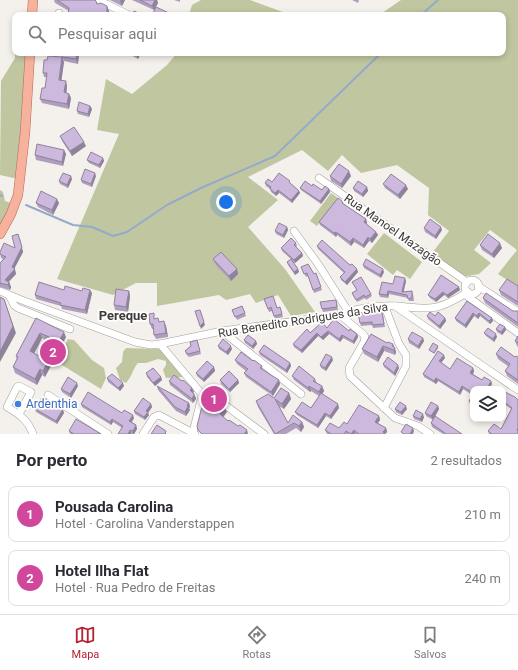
<!DOCTYPE html>
<html lang="pt">
<head>
<meta charset="utf-8">
<style>
  :root { --surface:#fff; --page:#f2f2f3; --text:#2b2b33; --muted:#7c7c81; --line:#e1e1e2; --accent:#b52334 }
  body { margin:0; font-family:Roboto,sans-serif; background:var(--page); color:var(--text) }
  .controls { position:absolute; right:12px; bottom:12px; display:grid; overflow:hidden; border-radius:8px; box-shadow:0 2px 6px #0003 }
  .controls button { width:36px; height:36px; display:grid; place-items:center; padding:0; border:0; border-bottom:1px solid var(--line); background:var(--surface); color:var(--text); font:20px sans-serif }
  .you { position:absolute; left:226px; top:202px; width:14px; height:14px; margin:-10px; border:3px solid #fff; border-radius:50%; background:#1a73e8; box-shadow:0 0 0 6px #1a73e833 }
  .badge { display:grid; place-items:center; width:26px; height:26px; border-radius:50%; background:var(--accent); color:#fff; font-size:13px; font-weight:700 }
  .pin { position:absolute; translate:-50% -50%; border:2px solid #fff; box-shadow:0 1px 4px #0006 }
  .list { margin:0; padding:0; list-style:none }
  h2 { display:flex; justify-content:space-between; align-items:center; height:52px; margin:0; padding:0 16px; font-size:17px }
  h2 small { font-size:13px; font-weight:400; color:var(--muted) }
  .list li { display:grid; grid-template-columns:26px 1fr auto; gap:12px; align-items:center; box-sizing:border-box; height:56px; margin:0 8px 8px; padding:0 8px; border:1px solid var(--line); border-radius:8px }
  .list b { display:block; font-size:15px; white-space:nowrap }
  .list p { margin:0; font-size:13px; white-space:nowrap; color:var(--muted) }
  .list em { font-size:13px; font-style:normal; color:var(--muted) }
  .icon { flex:none; width:22px; height:22px; fill:none; stroke:currentColor; stroke-width:2; stroke-linecap:round; stroke-linejoin:round }
  .map { position:relative; flex:none; width:518px; height:434px; overflow:hidden }
  .search { position:absolute; background:var(--surface); box-shadow:0 2px 6px #0003; left:12px; right:12px; top:12px; height:44px; display:flex; align-items:center; gap:10px; box-sizing:border-box; padding:0 14px; border-radius:8px; color:var(--muted); font-size:15px }
  .sheet { height:180px; background:var(--surface) }
  nav { display:flex; justify-content:space-around; align-items:center; box-sizing:border-box; height:56px; border-top:1px solid var(--line); background:var(--surface); font-size:11px; color:var(--muted) }
  nav a { display:grid; justify-items:center; gap:2px }
  nav .on { color:var(--accent) }
  .map>svg:first-child { display:block }
</style>
</head>
<body>
<div class="map">
<svg width="518" height="434" viewBox="0 0 518 434">
  <rect width="100%" height="100%" fill="#f4f1ec"/>
  <g fill="#c0c6a0">
    <path d="M201,0H250L291,15H189L192,5Z"/>
    <path d="M401,0H518V287L498,274L517,250L490,230L474,250L491,263L479,274L462,277L432,253L449,231L428,215L429,188L397,165L361,173L342,155L328,171L302,150L248,177L278,200L248,227L285,269L315,312L291,316L278,295L256,303L250,294L226,300L219,295L157,306V283H136L113,295L57,279L119,134L97,130L106,79L132,94L167,65L177,53H503V15H379Z"/>
    <path d="M15,53H28L18,179L0,175L1,81L15,58Z"/>
    <path d="M0,190L3,192L5,201L14,204L0,231Z"/>
    <path d="M331,193L338,198L317,226L310,221Z"/>
    <path d="M384,233L422,262L410,279L397,270L393,275L367,254Z"/>
    <path d="M68,339L74,340L92,360L104,368L106,378L101,389L57,362Z"/>
    <path d="M126,348L159,349L165,353L184,377L166,378L163,370L166,365V361L158,359L146,363H138C133,368 132,377 126,383L120,380L116,368L122,362L123,352Z"/>
  </g>
  <g fill="none" stroke-linecap="round" stroke-linejoin="round">
    <g stroke="#95aacb" stroke-width="2">
      <path d="M421,15L438,0"/>
      <path d="M0,195L2,196"/>
      <path d="M26,205L73,225L92,227L113,236L127,232L167,205L201,188L275,156L381,53"/>
    </g>
    <g stroke="#a2a09b" stroke-width="8">
      <g id="minor">
        <path d="M98,0L127,14"/>
        <path d="M59,15V13"/>
        <path d="M319,178L467,282"/>
        <path d="M294,231L318,264L348,311"/>
        <circle cx="472" cy="287" r="7"/>
        <path d="M478,286L518,312"/>
        <path d="M0,291L19,299L135,342L151,345L160,344L222,331L340,315C355,308 381,305 397,306C410,307 424,310 437,307C449,304 458,298 468,292"/>
        <path d="M464,294L518,333"/>
        <path d="M9,295L14,305L18,308L70,329"/>
        <path d="M395,306L518,390"/>
        <path d="M340,315L363,334L365,337L364,342L349,368L350,376L395,418L418,426L430,434"/>
        <path d="M222,331L301,394"/>
        <path d="M160,344L201,393V400L193,432"/>
        <path d="M201,393H208L213,396L264,434"/>
        <path d="M48,395L108,434"/>
        <path d="M384,408L406,366V355L399,344L385,307"/>
        <path d="M19,414L31,392L19,386L17,387L7,407C19,414 28,420 33,434"/>
        <path d="M143,434L154,417L159,415L195,434"/>
      </g>
    </g>
    <g stroke="#b26751" stroke-width="10">
      <g id="major">
        <path d="M32,15L33,0"/>
        <path d="M0,234L11,214L18,195L25,133L30,53"/>
      </g>
    </g>
    <use href="#minor" stroke="#fff" stroke-width="7"/>
    <use href="#major" stroke="#f7b29e" stroke-width="9"/>
  </g>
  <g fill="#af9fbe" fill-rule="evenodd">
    <path d="M54,0H95L97,4L107,6L109,11H69L55,3Z"/>
    <path d="M110,0H125L122,6Z"/>
    <path d="M132,0H157L158,3L154,10Z"/>
    <path d="M174,0H180V2Z"/>
    <path d="M352,0H359L358,3Z"/>
    <path d="M79,53L78,64L64,61L62,57Z"/>
    <path d="M127,53H141L138,59Z"/>
    <path d="M150,53H158L157,56Z"/>
    <path d="M64,62L61,80L67,86L66,93L69,94L71,98L69,109L42,103L40,99L45,88L47,77H44L43,73Z"/>
    <path d="M90,106L92,109L89,117L78,114L77,111Z"/>
    <path d="M60,136L86,146L72,156L62,141Z"/>
    <path d="M64,150L66,154L63,166L36,160L35,155Z"/>
    <path d="M103,158L104,161L100,168L89,163L87,160Z"/>
    <path d="M96,176L92,187L82,183L81,180Z"/>
    <path d="M330,176H351L342,188L331,181Z"/>
    <path d="M72,179L68,188L60,184L59,181Z"/>
    <path d="M272,182L291,184L299,191L300,193L292,203L279,193L276,196L271,192L270,189L266,186L265,183Z"/>
    <path d="M383,184L408,189L400,199L385,188Z"/>
    <path d="M312,186L322,190L329,189L330,192L321,204L301,190L300,188Z"/>
    <path d="M367,187L368,191L363,197L354,191L353,188Z"/>
    <path d="M343,202L344,205L366,219L367,223L366,224L376,232L378,235L372,243L369,241L364,248L354,242L351,246L337,235L336,237L320,225L319,222Z"/>
    <path d="M36,203H59L53,215L38,207Z"/>
    <path d="M287,227L288,230L284,238L276,234L275,231Z"/>
    <path d="M424,228L442,230L436,239L425,232Z"/>
    <path d="M20,239L23,252L14,269L16,274L9,282L11,287L10,290L0,287V263L3,259L1,258L0,252L15,248Z"/>
    <path d="M296,243L297,246L296,247L302,253L303,256L295,263L292,261L298,269L299,272L295,275L288,265L287,262L291,259L282,251L281,248Z"/>
    <path d="M480,245L502,248L494,258L482,250Z"/>
    <path d="M317,246L350,265L358,272L347,285L341,280L340,277L344,273L318,249Z"/>
    <path d="M213,259L237,269L238,274L231,281L215,264Z"/>
    <path d="M363,265L384,272L381,278L364,268Z"/>
    <path d="M301,267L314,274L316,273L322,290L314,293L308,276L306,277Z"/>
    <path d="M406,281L403,292L412,291L413,294L414,301H409L408,298L389,294L388,298L380,297L379,294L393,284Z"/>
    <path d="M352,282L371,294L372,296L366,300L365,298L357,302L352,293L357,290Z"/>
    <path d="M518,286V306L501,295L499,290Z"/>
    <path d="M459,287L460,290L448,298L444,295L436,302L430,298L428,295Z"/>
    <path d="M64,290L92,293L87,314L62,309L61,306L36,299L35,295Z"/>
    <path d="M129,291L130,296L128,312L115,310L114,305Z"/>
    <path d="M483,298L513,311H518V327L485,303Z"/>
    <path d="M264,299L277,308L280,307L283,317L275,319L272,311L269,312Z"/>
    <path d="M467,301L492,318L493,321L490,324L480,316L478,319L474,316L466,328L456,321L455,318Z"/>
    <path d="M337,303L338,310L323,312L322,309Z"/>
    <path d="M242,306L246,316L237,320L232,310Z"/>
    <path d="M383,315L385,327L373,328L372,325L361,326L360,323Z"/>
    <path d="M427,316H435L445,318L446,321L440,329L428,319Z"/>
    <path d="M36,318L66,337L45,377L42,375L37,385L15,373L13,367L17,360L16,356ZM42,338L47,341L39,356L34,354Z"/>
    <path d="M155,319L166,326L168,337L156,339L154,335V329H152L150,324Z"/>
    <path d="M505,327L506,330L502,335L497,332L496,329Z"/>
    <path d="M327,328L349,331L357,334L358,337L354,344L343,338L340,342L329,334L323,340L318,336L302,353L294,347L293,344Z"/>
    <path d="M484,333L497,337L494,342L486,336Z"/>
    <path d="M371,334L395,348L396,352L395,355L384,351L378,362L364,354L362,349Z"/>
    <path d="M518,336V347L517,346L515,341Z"/>
    <path d="M423,338L424,341L419,349L409,343L408,339Z"/>
    <path d="M197,340L201,354L189,357L186,354L185,351Z"/>
    <path d="M244,340L256,341L257,344L253,349L245,343Z"/>
    <path d="M218,346L232,349L228,355L219,349Z"/>
    <path d="M259,352L290,363L291,366L287,373L260,355Z"/>
    <path d="M496,354L515,357H518V384L507,376L505,371L509,367L498,359Z"/>
    <path d="M445,358L441,363L450,369L473,368L474,371L473,374L482,380L491,381L492,384L489,389H473V406L470,404L469,401L472,395L463,389L460,395L438,381L436,384L424,377L423,374Z"/>
    <path d="M235,360L253,361L262,366L263,370L279,380L280,384L273,396L246,377L244,373L246,371L237,364Z"/>
    <path d="M333,360L326,371L321,368L320,365Z"/>
    <path d="M383,364L399,368L395,376L384,367Z"/>
    <path d="M214,367L215,371L204,382L197,376L196,373Z"/>
    <path d="M146,373L161,377L162,380L155,386L147,377Z"/>
    <path d="M292,376L315,379L317,383L322,386L324,391L322,394L339,408L331,419L326,416L318,428L297,415L295,412L311,408L319,396L311,391L310,392L294,380Z"/>
    <path d="M107,378L124,386L120,391L108,382Z"/>
    <path d="M220,380H238L239,383L230,392L221,384Z"/>
    <path d="M169,381H182L192,388L194,392H193L196,398V399L193,403L170,385Z"/>
    <path d="M78,386L71,398L62,392L61,389Z"/>
    <path d="M157,386L189,403L190,407L189,408L190,410L186,416L176,411L158,390Z"/>
    <path d="M289,393L291,399L284,409L278,406L288,423L302,422L304,427L301,432L296,428L286,434H274L258,407L256,401L274,398Z"/>
    <path d="M503,395L518,400V434H489L488,431L501,429L511,409L503,403Z"/>
    <path d="M81,404L122,413L134,418L132,422L136,425L137,429L134,434H118L122,428L113,422L111,425L82,407Z"/>
    <path d="M151,404L152,407L148,413L149,415L145,420L135,414L134,411Z"/>
    <path d="M438,406L439,409L433,420L426,416L425,413Z"/>
    <path d="M35,409L64,413L57,424L36,412Z"/>
    <path d="M395,409H407L402,415L396,412Z"/>
    <path d="M379,416L380,420L378,423L386,428L387,432L385,434H327L325,430L339,428L347,424Z"/>
    <path d="M413,416L424,417L422,422L414,419Z"/>
    <path d="M431,423L462,434H443L432,427Z"/>
    <path d="M69,431L101,434H70Z"/>
  </g>
  <g fill="#8f829b">
    <path d="M121,0H125L122,6L120,1Z"/>
    <path d="M155,0H157L158,3L154,10L152,6Z"/>
    <path d="M107,6L109,11V15H107Z"/>
    <path d="M77,53H79L78,64L76,59Z"/>
    <path d="M137,53H141L138,59L136,54Z"/>
    <path d="M62,57L64,62L61,84L59,80Z"/>
    <path d="M66,81L67,86L66,97L64,92Z"/>
    <path d="M69,94L71,98L69,109L67,104Z"/>
    <path d="M90,106L92,109L89,117L88,114Z"/>
    <path d="M84,142L86,146L72,156L70,151Z"/>
    <path d="M64,150L66,154L63,166L62,162Z"/>
    <path d="M103,158L104,161L100,168L99,165Z"/>
    <path d="M349,171L351,176L342,188L341,184Z"/>
    <path d="M95,173L96,176L92,187L91,184Z"/>
    <path d="M71,176L72,179L68,188L67,185Z"/>
    <path d="M406,185L408,189L400,199L398,195Z"/>
    <path d="M367,187L368,191L363,197L362,194Z"/>
    <path d="M329,189L330,192L321,204L320,201Z"/>
    <path d="M278,190L279,193L276,196L275,193Z"/>
    <path d="M299,191L300,193L292,203L291,200Z"/>
    <path d="M57,199L59,203L53,215L52,210Z"/>
    <path d="M366,219L367,223L365,226L364,222Z"/>
    <path d="M287,227L288,230L284,238L283,235Z"/>
    <path d="M441,227L442,230L436,239L435,236Z"/>
    <path d="M336,232L337,235L336,237L334,233Z"/>
    <path d="M376,232L378,235L372,243L370,239Z"/>
    <path d="M18,234L23,252L13,271L15,269L16,274L6,284L5,280L12,267Z"/>
    <path d="M368,237L369,241L364,248L363,245Z"/>
    <path d="M353,238L354,242L351,246L350,242Z"/>
    <path d="M500,243L502,248L494,258L492,254Z"/>
    <path d="M302,253L303,256L295,263L294,260Z"/>
    <path d="M237,269L238,274L231,281L229,276Z"/>
    <path d="M298,269L299,272L295,275L294,272Z"/>
    <path d="M357,269L358,272L347,285L345,282Z"/>
    <path d="M383,269L384,272L381,278L380,275Z"/>
    <path d="M405,278L406,281L403,295L402,292Z"/>
    <path d="M9,282L11,287L10,290L8,285Z"/>
    <path d="M459,287L460,290L448,298L447,295Z"/>
    <path d="M90,290L92,293L87,314L85,310Z"/>
    <path d="M129,291L130,296L128,312L126,307Z"/>
    <path d="M388,291L389,294L388,298L387,295Z"/>
    <path d="M443,292L444,295L436,302L435,299Z"/>
    <path d="M4,299L16,333L0,362V352Z"/>
    <path d="M200,310L205,325L201,329L200,326Z"/>
    <path d="M473,313L474,316L466,328L465,325Z"/>
    <path d="M479,313L480,316L478,319L477,316Z"/>
    <path d="M445,318L446,321L440,329L439,326Z"/>
    <path d="M492,318L493,321L490,324L489,321Z"/>
    <path d="M164,321L166,326L168,337L166,333Z"/>
    <path d="M505,327L506,330L502,335L501,332Z"/>
    <path d="M328,331L329,334L323,340L321,337Z"/>
    <path d="M64,332L66,337L45,377L43,371Z"/>
    <path d="M40,333L42,338L32,357L30,351Z"/>
    <path d="M317,333L318,336L302,353L301,350Z"/>
    <path d="M357,334L358,337L354,344L353,341Z"/>
    <path d="M496,334L497,337L494,342L493,339Z"/>
    <path d="M342,335L343,338L340,342L339,339Z"/>
    <path d="M423,338L424,341L419,349L418,346Z"/>
    <path d="M256,341L257,344L253,349L252,346Z"/>
    <path d="M393,344L396,352L395,355L392,346Z"/>
    <path d="M231,346L232,349L228,355L226,352Z"/>
    <path d="M383,346L384,351L378,362L377,357Z"/>
    <path d="M438,346V348L434,354V353Z"/>
    <path d="M444,355L445,358L440,364L439,361Z"/>
    <path d="M332,357L333,360L326,371L325,368Z"/>
    <path d="M290,363L291,366L287,373L286,370Z"/>
    <path d="M398,365L399,368L395,376L394,373Z"/>
    <path d="M214,367L215,371L204,382L203,379Z"/>
    <path d="M473,368L474,371L472,376L470,373Z"/>
    <path d="M40,369L42,375L37,385L35,379Z"/>
    <path d="M161,377L162,380L155,386L153,383Z"/>
    <path d="M436,378L438,381L436,384L434,381Z"/>
    <path d="M238,380L239,383L230,392L229,389Z"/>
    <path d="M279,380L280,384L273,396L271,392Z"/>
    <path d="M491,381L492,384L489,389H487Z"/>
    <path d="M77,383L78,386L71,398L70,394Z"/>
    <path d="M123,383L124,386L120,391L118,388Z"/>
    <path d="M309,386L311,391L310,392L308,388Z"/>
    <path d="M322,386L324,391L321,396L319,392Z"/>
    <path d="M462,386L463,389L460,395L459,392Z"/>
    <path d="M192,388L194,392L192,394L190,390Z"/>
    <path d="M289,393L291,399L284,409L282,404Z"/>
    <path d="M194,394L196,399L193,403L192,399Z"/>
    <path d="M189,403L190,407L189,408L190,410L186,416L185,412L187,405Z"/>
    <path d="M151,404L152,407L148,413L149,415L145,420L144,417L146,411Z"/>
    <path d="M338,404L339,408L331,419L330,416Z"/>
    <path d="M406,406L407,409L402,415L401,412Z"/>
    <path d="M438,406L439,409L433,420L431,416Z"/>
    <path d="M225,408L227,412L222,419L220,414Z"/>
    <path d="M63,409L64,413L57,424L56,421Z"/>
    <path d="M325,413L326,416L318,428L317,425Z"/>
    <path d="M423,414L424,417L422,422L420,419Z"/>
    <path d="M133,415L134,418L130,424L129,421Z"/>
    <path d="M379,416L380,420L376,425L375,422Z"/>
    <path d="M112,419L113,422L111,425L110,422Z"/>
    <path d="M302,422L304,427L301,432L299,426Z"/>
    <path d="M136,425L137,429L134,434H133V431Z"/>
    <path d="M386,428L387,432L385,434L383,432Z"/>
    <path d="M413,428L414,431L413,434H410Z"/>
    <path d="M130,430L131,434H128Z"/>
    <path d="M247,430L248,434H244Z"/>
    <path d="M354,430L355,434H351Z"/>
  </g>
  <g fill="#ccb9dd" stroke="#8f829b" fill-rule="evenodd">
    <path d="M57,0H95L96,1L97,4L101,3L107,6V15H68L69,8Z"/>
    <path d="M140,0H155L152,6Z"/>
    <path d="M156,7L169,13L168,15H152Z"/>
    <path d="M134,11L143,15H132Z"/>
    <path d="M62,53H77L76,59L62,57Z"/>
    <path d="M48,56L62,57L59,80L66,81L64,92L69,94L67,104L40,99L42,88H45L47,73H43L44,60H47Z"/>
    <path d="M79,102L90,106L88,114L77,111Z"/>
    <path d="M74,127L84,142L70,151L60,136Z"/>
    <path d="M37,144L64,150L62,162L35,155Z"/>
    <path d="M91,152L103,158L99,165L87,160Z"/>
    <path d="M339,164L349,171L341,184L330,176Z"/>
    <path d="M85,169L95,173L91,184L81,180Z"/>
    <path d="M63,173L71,176L67,185L59,181Z"/>
    <path d="M279,173L290,181L289,182L299,191L291,200L278,190L275,193L270,189L271,187L265,183L268,179L272,182Z"/>
    <path d="M391,174L406,185L398,195L383,184Z"/>
    <path d="M305,181L312,186L313,184L322,190L325,186L329,189L320,201L300,188Z"/>
    <path d="M358,181L367,187L362,194L353,188Z"/>
    <path d="M41,191L57,199L52,210L36,203Z"/>
    <path d="M338,198L343,202L342,203L366,219L364,222L376,232L370,239L368,237L363,245L353,238L350,242L336,232L334,233L319,222Z"/>
    <path d="M430,219L441,227L435,236L424,228Z"/>
    <path d="M279,223L287,227L283,235L275,231Z"/>
    <path d="M18,234L22,247L12,267L15,269L5,280L9,282L8,285L0,283V263L6,257L0,254V252L4,243L15,248L12,236Z"/>
    <path d="M488,234L500,243L492,254L480,245Z"/>
    <path d="M291,238L296,243L294,245L302,253L294,260L281,248Z"/>
    <path d="M322,240L350,265L352,264L357,269L345,282L340,277L345,272L317,246Z"/>
    <path d="M221,252L237,269L229,276L213,259Z"/>
    <path d="M291,259L298,269L294,272L287,262Z"/>
    <path d="M366,259L383,269L380,275L363,265Z"/>
    <path d="M308,264L314,274L316,273L321,287L313,290L307,273L304,274L301,267Z"/>
    <path d="M441,275L459,287L447,295L443,292L435,299L428,295Z"/>
    <path d="M395,276L405,278L402,292L412,291V298L408,299L407,295L388,291L387,295L379,294L382,282L393,284Z"/>
    <path d="M361,277L371,294L365,297L364,295L356,300L352,293L357,290L352,282Z"/>
    <path d="M507,279L518,286V302L499,290Z"/>
    <path d="M39,282L64,290L65,286L82,291L83,288L90,290L85,310L60,305L61,303L35,295Z"/>
    <path d="M116,289L129,291L126,307L114,305Z"/>
    <path d="M486,293L513,311H518V323L483,298Z"/>
    <path d="M273,296L277,308L280,307L282,314L274,316L271,307L268,309L264,299Z"/>
    <path d="M0,297L4,299L13,326L0,352Z"/>
    <path d="M336,300L337,307L322,309L320,302Z"/>
    <path d="M467,301L492,318L489,321L479,313L477,316L473,313L465,325L455,318Z"/>
    <path d="M242,306L245,313L235,317L232,310Z"/>
    <path d="M200,310L204,322L200,326L195,311Z"/>
    <path d="M382,312L384,324L372,325V322L360,323L358,313Z"/>
    <path d="M430,312L435,316L438,312L445,318L439,326L427,316Z"/>
    <path d="M154,313V319L158,318L159,322L164,321L166,333L154,335L153,324H150L149,314Z"/>
    <path d="M36,318L64,332L43,371L40,369L35,379L13,367L18,357L16,356ZM40,333L49,337L39,356L30,351Z"/>
    <path d="M334,319L349,331L350,329L357,334L353,341L342,335L339,339L328,331L321,337L317,333L301,350L293,344L307,329L310,333L322,322L327,328Z"/>
    <path d="M500,324L505,327L501,332L496,329Z"/>
    <path d="M488,328L496,334L493,339L484,333Z"/>
    <path d="M412,332L423,338L418,346L408,339Z"/>
    <path d="M371,334L387,343L388,342L393,344L392,346L395,348L394,350L383,346L377,357L362,349Z"/>
    <path d="M248,335L256,341L252,346L244,340Z"/>
    <path d="M518,336V343L515,341Z"/>
    <path d="M223,339L231,346L226,352L218,346Z"/>
    <path d="M197,340L200,351L188,354L185,351L191,346L190,342Z"/>
    <path d="M433,343L438,346L434,353L429,350Z"/>
    <path d="M264,345L290,363L286,370L259,352Z"/>
    <path d="M501,347L515,357L516,356L518,357V380L505,371L510,364L496,354Z"/>
    <path d="M438,351L444,355L439,361L450,369L457,358L473,368L470,373L482,380L484,377L491,381L487,389H473V393L462,386L459,392L436,378L434,381L423,374Z"/>
    <path d="M241,352L253,361L254,360L262,366L260,368L279,380L271,392L244,373L248,369L235,360Z"/>
    <path d="M326,354L332,357L325,368L320,365Z"/>
    <path d="M388,357L398,365L394,373L383,364Z"/>
    <path d="M207,361L214,367L203,379L196,373Z"/>
    <path d="M299,366L315,379L313,381L322,386L319,392L309,386L308,388L292,376Z"/>
    <path d="M153,368L161,377L153,383L146,373Z"/>
    <path d="M229,371L238,380L229,389L220,380Z"/>
    <path d="M112,374L123,383L118,388L107,378Z"/>
    <path d="M174,375L182,381L183,380L192,388L190,390L194,394V395L192,399L169,381Z"/>
    <path d="M68,377L77,383L70,394L61,389Z"/>
    <path d="M157,386L189,403L187,405L188,406L185,412L175,407Z"/>
    <path d="M281,388L289,393L282,404L275,399L288,423L293,415L302,422L299,426L294,423L275,434L256,401L268,394L274,398Z"/>
    <path d="M88,392L122,413L124,410L133,415L129,421L136,425L133,431L130,430L128,434H118L123,426L112,419L110,422L81,404Z"/>
    <path d="M505,392L515,397L518,400V428L517,430L518,431V434H492L488,431L494,424L501,429L512,408L503,401V395Z"/>
    <path d="M321,393L338,404L330,416L325,413L317,425L295,412L302,402L311,408Z"/>
    <path d="M473,394V404L469,401Z"/>
    <path d="M42,397L63,409L56,421L35,409Z"/>
    <path d="M143,398L151,404L146,411L148,412L144,417L134,411Z"/>
    <path d="M215,400L225,408L220,414L228,421L229,420L238,426L240,425L247,430L244,434H202L198,430L197,426L201,410L205,401L211,406Z"/>
    <path d="M400,402L406,406L401,412L395,409Z"/>
    <path d="M431,402L438,406L431,416L425,413Z"/>
    <path d="M359,405L379,416L375,422L386,428L383,432L385,434H359L354,430L351,434L346,431L344,434H331L325,430L330,423L339,428L344,422L347,424Z"/>
    <path d="M416,410L423,414L420,419L413,416Z"/>
    <path d="M435,416L462,434H446L431,423Z"/>
    <path d="M76,419L101,434H74L69,431Z"/>
    <path d="M406,424L413,428L410,434H404L401,432Z"/>
    <path d="M157,425L166,431L165,434H166H151Z"/>
  </g>
  <circle fill="#3f7fe0" stroke="#fffefd" stroke-width="1.5" cx="18" cy="404" r="4"/>
  <g text-anchor="middle" stroke-width="3.5" stroke-linejoin="round" paint-order="stroke">
    <g font-size="12" fill="#3c3b39" stroke="#fffefd">
      <text transform="translate(393 230) rotate(35)" y="4">Rua Manoel Mazagão</text>
      <text transform="translate(303 320) rotate(-9)" y="4">Rua Benedito Rodrigues da Silva</text>
    </g>
    <g font-size="12" fill="#366cbe" stroke="#fffefd" text-anchor="start">
      <text x="26" y="408">Ardenthia</text>
    </g>
    <g font-size="13" font-weight="bold" fill="#3c3b39" stroke="#fffefd">
      <text x="123" y="320">Pereque</text>
    </g>
  </g>
</svg>
<div class="controls">
<button><svg class="icon" aria-label="layers" viewBox="0 0 24 24"><path d="M12 4l9 5-9 5-9-5zM3 14l9 5 9-5"/></svg></button>
</div>
<div class="you"></div>
<div class="pin badge" style="left:214px;top:399px;background:#d1479c">1</div>
<div class="pin badge" style="left:53px;top:352px;background:#d1479c">2</div>
<div class="search"><svg class="icon" aria-label="search" viewBox="0 0 24 24"><circle cx="10" cy="10" r="6"/><path d="M15 15l6 6"/></svg>Pesquisar aqui</div>
</div>
<section class="sheet">
<h2>Por perto<small>2 resultados</small></h2>
<ul class="list">
<li><span class="badge" style="background:#d1479c">1</span><div><b>Pousada Carolina</b><p>Hotel · Carolina Vanderstappen</p></div><em>210 m</em></li>
<li><span class="badge" style="background:#d1479c">2</span><div><b>Hotel Ilha Flat</b><p>Hotel · Rua Pedro de Freitas</p></div><em>240 m</em></li>
</ul>
</section>
<nav>
<a class="on"><svg class="icon" aria-label="map" viewBox="0 0 24 24"><path d="M3 6l6-2 6 2 6-2v14l-6 2-6-2-6 2zM9 4v14M15 6v14"/></svg>Mapa</a>
<a><svg class="icon" aria-label="directions" viewBox="0 0 24 24"><path d="M12 3l9 9-9 9-9-9zM9 14v-3h6M13 9l2 2-2 2"/></svg>Rotas</a>
<a><svg class="icon" aria-label="saved" viewBox="0 0 24 24"><path d="M7 4h10v16l-5-4-5 4z"/></svg>Salvos</a>
</nav>
</body>
</html>
